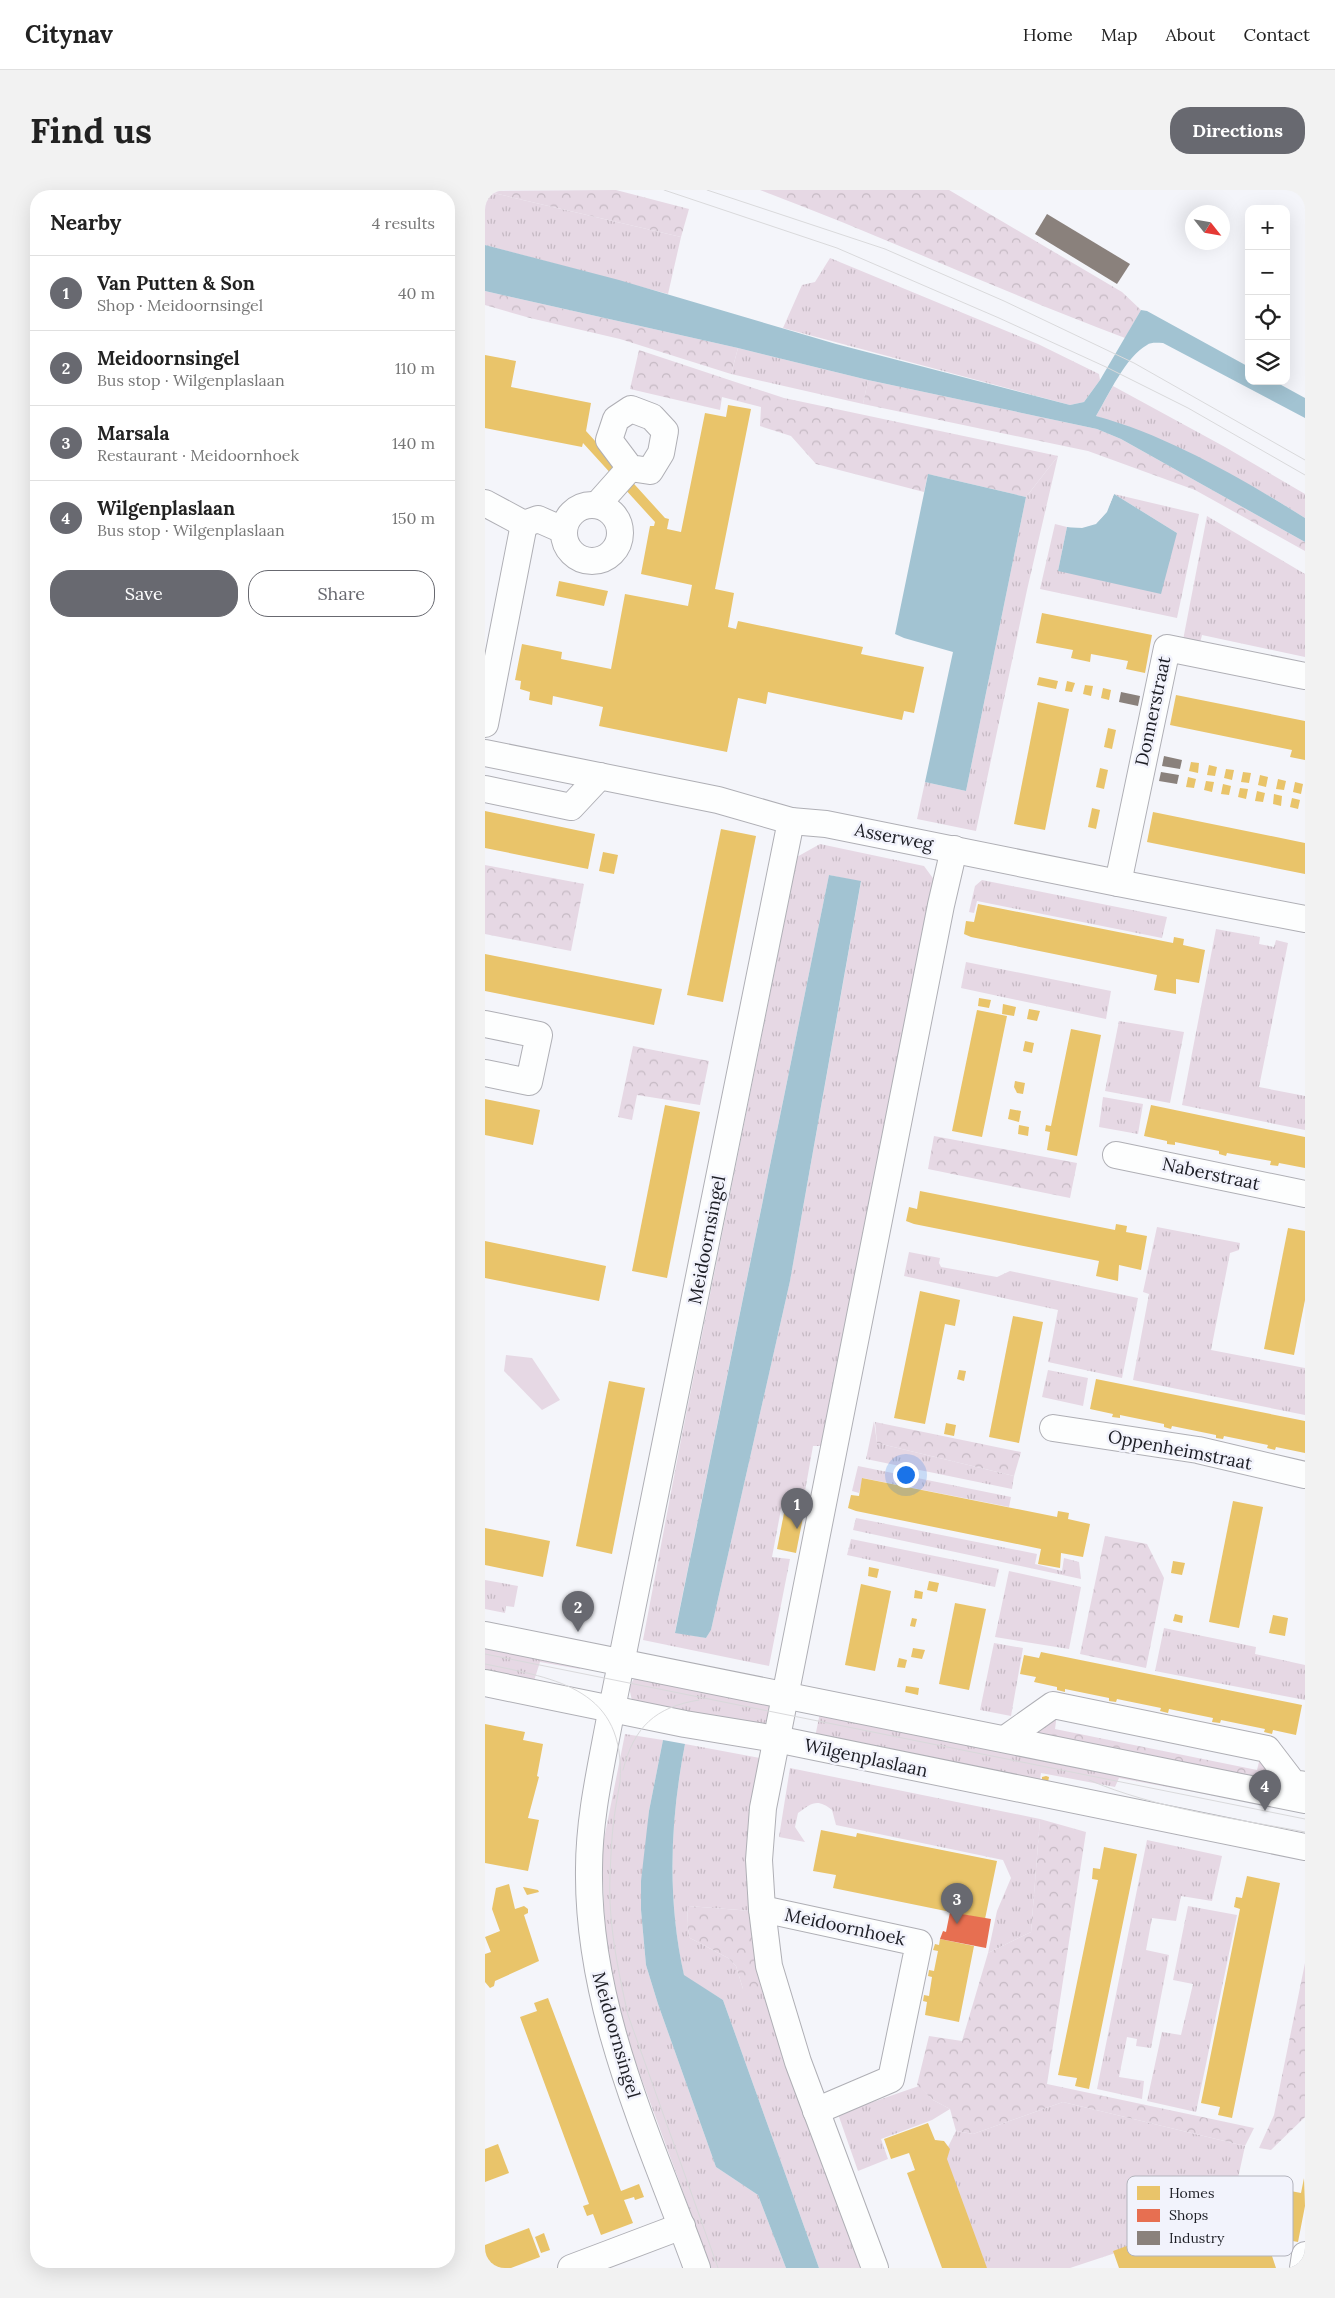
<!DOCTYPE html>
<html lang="en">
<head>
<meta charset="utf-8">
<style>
  :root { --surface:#fff; --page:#f2f2f2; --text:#222; --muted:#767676; --line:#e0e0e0; --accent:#686970 }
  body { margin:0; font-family:Lora,serif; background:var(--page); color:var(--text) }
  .controls { position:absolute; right:15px; top:15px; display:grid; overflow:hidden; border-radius:10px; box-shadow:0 5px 20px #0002 }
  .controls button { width:45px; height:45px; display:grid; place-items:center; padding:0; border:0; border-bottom:1px solid var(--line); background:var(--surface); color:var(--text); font:25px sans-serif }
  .compass { position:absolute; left:700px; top:15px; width:45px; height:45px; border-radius:50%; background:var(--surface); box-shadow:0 5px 20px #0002; rotate:121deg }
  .you { position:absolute; left:420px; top:1284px; width:18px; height:18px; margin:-12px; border:4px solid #fff; border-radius:50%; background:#1a73e8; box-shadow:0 0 0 8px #1a73e833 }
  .badge { display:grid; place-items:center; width:32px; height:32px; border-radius:50%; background:var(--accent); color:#fff; font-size:16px; font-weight:700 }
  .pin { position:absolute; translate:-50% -41px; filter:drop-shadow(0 1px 2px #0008) }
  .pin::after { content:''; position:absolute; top:26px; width:18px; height:15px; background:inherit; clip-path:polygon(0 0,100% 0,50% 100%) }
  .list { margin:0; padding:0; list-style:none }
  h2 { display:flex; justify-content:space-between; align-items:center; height:65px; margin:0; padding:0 20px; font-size:21px }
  h2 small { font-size:16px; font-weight:400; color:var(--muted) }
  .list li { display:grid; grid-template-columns:32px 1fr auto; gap:15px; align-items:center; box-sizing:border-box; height:75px; padding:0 20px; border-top:1px solid var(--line) }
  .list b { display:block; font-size:19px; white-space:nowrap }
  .list p { margin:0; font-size:16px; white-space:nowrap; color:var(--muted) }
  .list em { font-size:16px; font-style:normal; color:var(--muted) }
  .actions { display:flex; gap:10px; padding:15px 20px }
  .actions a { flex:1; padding:11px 0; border:1px solid var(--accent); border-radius:20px; text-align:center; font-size:18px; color:var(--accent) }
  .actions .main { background:var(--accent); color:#fff }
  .icon { flex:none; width:28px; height:28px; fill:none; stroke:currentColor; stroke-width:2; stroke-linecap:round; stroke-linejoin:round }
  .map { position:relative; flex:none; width:820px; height:2078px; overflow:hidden; border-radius:20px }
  header { display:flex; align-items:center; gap:30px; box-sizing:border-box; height:70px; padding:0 25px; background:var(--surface); border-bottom:1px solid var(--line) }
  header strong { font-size:24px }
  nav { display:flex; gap:28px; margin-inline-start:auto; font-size:18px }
  .intro { display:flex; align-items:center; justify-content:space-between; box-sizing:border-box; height:120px; padding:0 30px }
  h1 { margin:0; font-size:35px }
  .button { padding:12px 22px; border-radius:20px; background:var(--accent); color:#fff; font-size:18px; font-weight:700 }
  main { display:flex; gap:30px; padding:0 30px }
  aside { flex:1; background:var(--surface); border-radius:20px; box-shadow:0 5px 20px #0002 }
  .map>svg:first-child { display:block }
</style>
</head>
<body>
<header>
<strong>Citynav</strong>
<nav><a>Home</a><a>Map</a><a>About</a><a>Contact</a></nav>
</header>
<div class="intro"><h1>Find us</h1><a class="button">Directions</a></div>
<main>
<aside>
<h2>Nearby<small>4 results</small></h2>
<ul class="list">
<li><span class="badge">1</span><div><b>Van Putten &amp; Son</b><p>Shop · Meidoornsingel</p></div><em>40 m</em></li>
<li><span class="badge">2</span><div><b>Meidoornsingel</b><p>Bus stop · Wilgenplaslaan</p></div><em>110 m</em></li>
<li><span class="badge">3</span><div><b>Marsala</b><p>Restaurant · Meidoornhoek</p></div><em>140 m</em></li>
<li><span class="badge">4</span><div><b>Wilgenplaslaan</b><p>Bus stop · Wilgenplaslaan</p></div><em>150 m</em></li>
</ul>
<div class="actions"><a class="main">Save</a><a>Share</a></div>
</aside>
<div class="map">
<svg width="820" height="2078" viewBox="0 0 820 2078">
  <defs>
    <pattern id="grass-tufts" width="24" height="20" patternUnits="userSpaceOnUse" patternTransform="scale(1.25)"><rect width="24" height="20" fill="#e6d8e4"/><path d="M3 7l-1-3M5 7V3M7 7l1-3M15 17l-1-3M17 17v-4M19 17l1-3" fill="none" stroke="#c5b9c3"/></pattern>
    <pattern id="forest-crowns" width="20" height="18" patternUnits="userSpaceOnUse" patternTransform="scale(1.25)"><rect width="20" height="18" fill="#e6d8e4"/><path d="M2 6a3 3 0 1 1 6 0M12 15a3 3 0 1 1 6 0" fill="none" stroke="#c5b9c3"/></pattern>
  </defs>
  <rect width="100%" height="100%" fill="#f4f5fa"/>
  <g fill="url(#grass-tufts)" fill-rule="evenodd">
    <path d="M0,1L196,47L183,104L0,55Z"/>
    <path d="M345,68L553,154L614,184L615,190L599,212L585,215L298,138L317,95L330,92Z"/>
    <path d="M253,158L383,190L378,214L246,184Z"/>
    <path d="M628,196L740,257L820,304V328L786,307L687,255L611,226Z"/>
    <path d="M573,266L542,400L491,641L432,629L440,592L481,601L541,307Z"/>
    <path d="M629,304L714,324L692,428L555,399L570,334L582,337L573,381L692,343Z"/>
    <path d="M722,326L820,384V467L717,445L715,453L698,450Z"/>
    <path d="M335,654L439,676L450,691L337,1256H328L317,1318L297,1314L287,1367L305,1369L284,1476L158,1450L195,1255L307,694L310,668ZM344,685L376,692L305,1091L226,1440L221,1448L190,1442Z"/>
    <path d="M497,690L682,727L677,748L492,711L489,723L484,722L490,696Z"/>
    <path d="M731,739L775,747L774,754L789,757L791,750L803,753L774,897L820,906V940L697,915Z"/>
    <path d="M481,772L626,801L621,829L476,798Z"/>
    <path d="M634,831L699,842L685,913L620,901Z"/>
    <path d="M618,907L658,914L653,944L614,937Z"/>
    <path d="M672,1037L755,1053L754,1060L745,1063L726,1160L820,1178V1225L648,1190L664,1104L658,1102Z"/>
    <path d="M424,1062L455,1068L454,1073L456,1077L512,1087L525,1081L653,1108L637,1188L563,1172L573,1120L419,1086Z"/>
    <path d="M563,1180L603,1188L598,1216L557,1207Z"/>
    <path d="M389,1231L392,1253L529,1286L527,1299L381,1269Z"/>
    <path d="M373,1276L526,1307L524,1317L378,1288L374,1303L367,1301Z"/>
    <path d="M371,1328L552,1364L550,1374L577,1381L579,1368L594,1372L596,1389L368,1340Z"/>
    <path d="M366,1349L514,1379L510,1397L362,1365Z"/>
    <path d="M524,1381L596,1397L584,1459L510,1447Z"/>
    <path d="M0,1390L33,1396L29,1417L21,1416L20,1423L0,1419Z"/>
    <path d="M679,1438L771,1457L770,1464L820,1475V1510L670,1481Z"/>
    <path d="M0,1452L95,1471V1479L55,1472L48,1494L0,1485Z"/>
    <path d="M509,1453L538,1458L526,1526L495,1520Z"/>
    <path d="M150,1487L283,1512L286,1518L284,1530L278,1535L147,1511L144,1497Z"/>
    <path d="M336,1518L769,1613L634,1588L630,1597L556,1583L554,1597L329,1552Z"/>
    <path d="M140,1544L178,1550L164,1621L156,1720L161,1775L173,1814L231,1977L273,2005L301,2078H226L140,1844L120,1747L117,1659Z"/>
    <path d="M200,1554L275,1568L267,1721L203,1716L202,1735L205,1748L243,1768L251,1776L258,1799H281L381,2078H334L238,1810L199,1786C182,1708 185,1631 200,1554Z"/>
    <path d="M305,1578L555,1629L546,1742L503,1763L512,1721L526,1688L518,1670L351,1635L347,1620C332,1608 327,1613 313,1623L310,1637L320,1652L294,1647Z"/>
    <path d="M662,1650L737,1666L727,1711L696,1706L691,1731L667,1728L661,1760L684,1765L666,1858L651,1856L652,1849L642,1847L634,1887L659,1891L657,1909L612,1899Z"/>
    <path d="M703,1716L752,1725L711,1922L662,1911L677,1842L696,1845L708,1794L688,1790Z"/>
    <path d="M434,1896L448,1910L465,1919L447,1930L396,1949L403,1969L373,1981L353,1924Z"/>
    <path d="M578,1912L760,1956L745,2025L585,2078H499L457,1969L471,1941L488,1944Z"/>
  </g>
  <g fill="url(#forest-crowns)">
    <path d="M131,0L204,19L196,47L0,1Z"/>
    <path d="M275,0H464L637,102L656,120L640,148C517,102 398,46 275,0Z"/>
    <path d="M0,101L253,158L246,184L135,149L45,128L0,115Z"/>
    <path d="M154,160L299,208L573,266L541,307L443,284L439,302L331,274L306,246L275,236L276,217L237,207L235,220L145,199Z"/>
    <path d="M383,190L612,239L636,249L820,352V361L710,300L603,261L378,214Z"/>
    <path d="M0,675L99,694L86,761L0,744Z"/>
    <path d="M148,856L224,871L215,915L152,905L147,930L133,927Z"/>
    <path d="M449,946L592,973L585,1008L443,979Z"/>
    <path d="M390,1232L536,1262L529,1286L392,1253Z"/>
    <path d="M620,1346L662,1354L679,1388L661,1478L595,1464Z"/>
    <path d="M572,1524L570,1539L772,1580L776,1564L790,1593L547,1543Z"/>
    <path d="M555,1629L601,1642L562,1894L769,1938L760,1956L578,1912L488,1944L471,1941L465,1919L448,1910L432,1895L444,1846L477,1851L503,1763L546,1742Z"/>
    <path d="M203,1716L267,1721L281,1799L265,1803L258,1799L251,1776L243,1768L205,1748L202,1735Z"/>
    <path d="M820,1773V1927L786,1960L774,1958L789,1925Z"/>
  </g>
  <path fill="#e6d8e4" d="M21,1165L47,1168L75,1210L57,1220L19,1181Z"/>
  <g fill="#a2c3d2">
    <path d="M0,55L134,90L351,154L585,215L599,212L615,190L656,120L662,121L764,177V191H789L820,208V228L678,153C672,153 666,152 662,155C641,166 623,206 611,226C684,246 756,288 820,328V352L636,249L612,239L383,190L253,158L0,101Z"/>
    <path d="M443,284L541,307L481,601L440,592L468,462L419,448L410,444Z"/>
    <path d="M629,304L692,343L676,404L573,381L582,337C611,339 619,330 629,304Z"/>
    <path d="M344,685L376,691L305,1091L226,1440L221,1448L190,1443Z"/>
    <path d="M178,1550L200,1554C185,1631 182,1708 199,1785L238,1810L334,2078H301L273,2005L231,1977L173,1814L161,1775L156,1720V1691L164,1621Z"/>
  </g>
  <path fill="#f4f5fa" d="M626,303L629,304L622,322L611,334L597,338L582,337V335L597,336L610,331L620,321Z"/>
  <g fill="#e9c46a">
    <path d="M0,165L31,171L26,197L106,213L101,241L180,328L184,329L182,339L196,342L220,223L241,227L243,215L266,219L230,399L249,403L243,437L251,439L253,431L378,457L376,464L439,477L429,523L419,521L417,530L283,502L281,514L253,508L242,562L114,536L118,517L68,506L67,515L44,510L45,502L35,499L36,491L30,490L37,454L77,462L76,469L126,479L140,404L203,416L207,395L156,384L165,336H169L170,332L98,253L97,257L0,238Z"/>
    <path d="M74,391L123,401L119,416L71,406Z"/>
    <path d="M557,423L667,445L660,483L641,479L643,471L606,464L605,472L586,468L588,460L551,453Z"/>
    <path d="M554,487L573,491L571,499L552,495Z"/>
    <path d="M582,491L590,493L587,502L580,501Z"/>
    <path d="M600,495L608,496L606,506L598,504Z"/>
    <path d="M618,498L626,500L624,510L616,508Z"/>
    <path d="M691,505L820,531V570L805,567L807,560L685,535Z"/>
    <path d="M553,512L584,519L560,640L529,634Z"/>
    <path d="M623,538L631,540L627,559L619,557Z"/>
    <path d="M706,572L714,573L713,583L704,581Z"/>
    <path d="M724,575L732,577L730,586L722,585Z"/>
    <path d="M615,578L623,580L619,599L611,597Z"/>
    <path d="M741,579L749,580L747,590L739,588Z"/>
    <path d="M758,582L766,583L764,593L756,592Z"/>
    <path d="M775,585L783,587L781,597L773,595Z"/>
    <path d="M703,587L711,589L709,598L701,597Z"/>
    <path d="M793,589L801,591L799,600L791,599Z"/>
    <path d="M721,591L729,592L727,602L719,600Z"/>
    <path d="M810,592L818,594L816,604L808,602Z"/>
    <path d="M738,594L746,596L744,605L736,604Z"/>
    <path d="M755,598L763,599L761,609L753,607Z"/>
    <path d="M772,601L780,603L778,612L770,611Z"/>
    <path d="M789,604L797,606L796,616L788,614Z"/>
    <path d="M807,608L815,610L813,619L805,617Z"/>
    <path d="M607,618L615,620L611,639L603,637Z"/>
    <path d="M0,621L110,644L103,679L0,658Z"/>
    <path d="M668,622L820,653V684L662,652Z"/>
    <path d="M236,639L271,646L238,812L202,805Z"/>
    <path d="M118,662L133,665L129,684L114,681Z"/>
    <path d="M493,714L688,753L689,747L699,749L698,755L720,760L714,793L691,789V804L669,800L672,785L486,747L479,744L481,731L489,732Z"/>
    <path d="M0,764L177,799L169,835L0,801Z"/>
    <path d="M494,808L506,810L504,818L493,816Z"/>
    <path d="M518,814L531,817L529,826L517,824Z"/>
    <path d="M544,819L555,821L552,831L542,829Z"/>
    <path d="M492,820L522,826L497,947L467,941Z"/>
    <path d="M586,839L616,845L592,966L562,960L565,942L560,941L561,935L566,936Z"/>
    <path d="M540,851L549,853L547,863L538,861Z"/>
    <path d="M530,891L540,893L538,904L532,903L529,897Z"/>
    <path d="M0,909L55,920L48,955L0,945Z"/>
    <path d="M180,915L215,922L182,1088L147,1081Z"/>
    <path d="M666,915L820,947V978L794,973L793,976L785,975L786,971L742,963L741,966L734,964V961L690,952V955L682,954V951L659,946Z"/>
    <path d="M525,919L536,921L534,932L523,929Z"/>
    <path d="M534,935L544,937L543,946L533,944Z"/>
    <path d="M435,1001L630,1040L631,1034L642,1036L641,1042L662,1046L656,1080L634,1075L633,1091L611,1086L614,1071L429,1034L421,1031L424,1017L432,1019Z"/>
    <path d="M803,1038L820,1041V1110L809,1165L779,1159Z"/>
    <path d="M0,1051L121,1076L114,1111L0,1088Z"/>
    <path d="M435,1101L475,1110L470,1136L460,1134L440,1234L409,1228Z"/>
    <path d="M528,1126L558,1132L534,1253L504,1247Z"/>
    <path d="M474,1180L481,1181L479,1191L472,1189Z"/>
    <path d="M611,1189L820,1231V1263L791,1257L790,1260L782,1258L783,1255L739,1246L738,1249L731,1248V1245L687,1236L686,1239L679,1237V1234L635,1225V1228L627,1227L628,1224L605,1219Z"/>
    <path d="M124,1191L160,1198L127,1364L91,1356Z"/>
    <path d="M461,1233L471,1235L469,1246L459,1244Z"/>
    <path d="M377,1288L572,1327L573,1321L584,1323L583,1329L605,1334L598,1367L576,1363L575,1378L553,1374L556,1359L371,1321L363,1318L366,1305L374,1306Z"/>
    <path d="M748,1311L778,1317L754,1438L724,1432Z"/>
    <path d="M300,1318L319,1322L311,1363L292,1359Z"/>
    <path d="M0,1338L65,1351L58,1387L0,1375Z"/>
    <path d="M688,1371L700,1373L697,1385L686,1383Z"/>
    <path d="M384,1377L394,1379L392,1388L383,1386Z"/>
    <path d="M444,1391L454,1393L452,1402L442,1400Z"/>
    <path d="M376,1394L406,1401L390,1481L360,1475Z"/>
    <path d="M430,1400L438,1402L437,1409L429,1408Z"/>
    <path d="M470,1413L501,1419L484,1500L454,1494Z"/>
    <path d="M690,1424L698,1426L697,1433L688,1431Z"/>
    <path d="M788,1425L803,1428L800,1446L784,1443Z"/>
    <path d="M427,1428L432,1429L430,1437L425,1436Z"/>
    <path d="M428,1458L440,1460L437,1469L426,1467Z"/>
    <path d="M556,1462L817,1515L811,1545L788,1540L787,1544L779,1542L780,1539L736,1530L735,1533L727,1532L728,1528L684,1519L683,1523L675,1521L676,1518L632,1509L631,1512L624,1511V1508L580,1499V1502L572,1500V1497L549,1492L551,1487L535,1484L539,1465L554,1468Z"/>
    <path d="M414,1468L422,1470L420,1478L412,1477Z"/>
    <path d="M421,1496L434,1498L433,1505L420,1502Z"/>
    <path d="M0,1534L40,1542L38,1550L58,1554L52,1586L54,1587L43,1628L54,1630L43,1681L0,1673Z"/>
    <path d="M561,1586L564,1587L563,1592H557V1587Z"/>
    <path d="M336,1640L371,1647L372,1643L512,1671L500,1729L348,1698L351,1685L328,1681Z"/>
    <path d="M619,1657L652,1664L604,1899L590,1896L592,1888L573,1885L613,1690L607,1689L608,1678L615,1679Z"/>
    <path d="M762,1686L795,1693L747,1928L733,1925L735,1917L716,1913L755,1719L749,1717L751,1707L757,1708Z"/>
    <path d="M24,1694L30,1719L39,1716L43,1719V1723L39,1725L54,1771L10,1791L9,1796L5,1798L0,1792V1764L6,1762L0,1747L15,1741L7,1719L11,1698Z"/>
    <path d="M38,1697L53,1700L54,1702L42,1705Z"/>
    <path d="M455,1749L489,1756L474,1832L440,1825L442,1812L438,1811L439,1805L444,1806L447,1787L443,1786L444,1780L449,1781L453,1761L448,1760L450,1754L454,1755Z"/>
    <path d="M63,1808L136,2001L154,1994L159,2007L150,2010L149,2007L139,2010L148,2033L116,2045L108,2024L102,2026L98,2016L104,2014L35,1827L52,1821L49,1813Z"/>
    <path d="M443,1933L450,1950L459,1951L465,1959L462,1969L502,2078H457L422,1983L430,1980L424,1963L406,1969L399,1949Z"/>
    <path d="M13,1954L24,1983L0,1992V1959Z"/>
    <path d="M819,1988L820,2016L813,2052L797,2049L783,2054L791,2078H634L628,2061L669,2046L671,2049L755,2018L760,1992L816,2003Z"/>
    <path d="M44,2038L55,2067L26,2078H0V2055Z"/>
    <path d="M59,2043L65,2060L56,2063L50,2047Z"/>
  </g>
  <path fill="#e76f51" d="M465,1722L506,1729L501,1758L455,1749L458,1741L461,1742Z"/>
  <g fill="#8a817c">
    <path d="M562,24L645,74L632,94L550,44Z"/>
    <path d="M636,502L655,506L653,516L634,512Z"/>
    <path d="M679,566L697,570L695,579L677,576Z"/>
    <path d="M676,582L694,585L692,594L674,591Z"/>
  </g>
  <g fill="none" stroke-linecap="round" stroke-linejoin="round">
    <g stroke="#afafb5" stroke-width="28">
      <g id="minor">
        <path d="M146,219L167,227L180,241L176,263L165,281L145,278L124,250L131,229Z"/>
        <path d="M0,313L39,334L53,329L78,340"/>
        <path d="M113,314L145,278"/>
        <circle cx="107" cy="343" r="28"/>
        <path d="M0,534L39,334"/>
        <path d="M0,563L233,610L306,631L341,634L633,693L820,729"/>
        <path d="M0,599L86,617L115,586"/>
        <path d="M633,693L682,458L820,486"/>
        <path d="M0,834L54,845L44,892L0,883"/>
        <path d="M631,965L820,1004"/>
        <path d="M568,1238L713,1260L820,1285"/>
        <path d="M0,1445L820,1610"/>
        <path d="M0,1493L200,1534L291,1549L820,1657"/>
        <path d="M520,1549L568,1515L782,1559L808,1593L820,1595"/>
        <path d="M277,1719L434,1753L406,1889L331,1921"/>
        <path d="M86,2078L197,2036"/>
        <path d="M212,2078C165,1949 102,1819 104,1679C104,1630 115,1581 124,1533L306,631"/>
        <path d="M390,2078L313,1872L284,1776L277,1719L274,1670L278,1618L456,715L469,659"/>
        <path d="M818,2078L820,2065"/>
      </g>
    </g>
    <use href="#minor" stroke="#fdfefe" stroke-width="26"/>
    <g stroke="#d9d9db" stroke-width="1">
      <path d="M179,0L352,58L514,128L621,177L703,218L820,285"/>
      <path d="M222,0L400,59L519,111L649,173L820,270"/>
      <path d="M0,1464L820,1629"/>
      <path d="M0,1474C73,1489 141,1499 135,1592C134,1600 132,1607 131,1615C127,1638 126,1662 125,1686C123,1733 133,1780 143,1825L233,2078"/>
      <path d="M138,1580C149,1537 170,1517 214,1510"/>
      <path d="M604,1590C672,1619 748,1628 820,1642"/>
    </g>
  </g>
  <g text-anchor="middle" stroke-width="5" stroke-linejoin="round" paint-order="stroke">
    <g font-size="18" fill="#1d1e25" stroke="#f2f3fc">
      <text transform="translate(668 521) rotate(-78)" y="6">Donnerstraat</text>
      <text transform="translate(409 647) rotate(11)" y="6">Asserweg</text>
      <text transform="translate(726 984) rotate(12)" y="6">Naberstraat</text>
      <text transform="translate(222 1050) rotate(-79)" y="6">Meidoornsingel</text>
      <text transform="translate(695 1260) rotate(11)" y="6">Oppenheimstraat</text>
      <text transform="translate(381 1568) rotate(12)" y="6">Wilgenplaslaan</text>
      <text transform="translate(360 1737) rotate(12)" y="6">Meidoornhoek</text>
      <text transform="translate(131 1845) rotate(74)" y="6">Meidoornsingel</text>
    </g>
  </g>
  <rect x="642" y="1986" width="166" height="80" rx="8" fill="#f2f3fc" stroke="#b2b3bc" stroke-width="1"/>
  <rect x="652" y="1996" width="23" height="14" fill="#e9c46a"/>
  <rect x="652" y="2019" width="23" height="13" fill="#e76f51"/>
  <rect x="652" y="2041" width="23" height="14" fill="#8a817c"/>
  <g font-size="14" fill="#1d1e25">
    <text x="684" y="2008">Homes</text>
    <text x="684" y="2030">Shops</text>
    <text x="684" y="2053">Industry</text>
  </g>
</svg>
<div class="controls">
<button>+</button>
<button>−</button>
<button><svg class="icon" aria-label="locate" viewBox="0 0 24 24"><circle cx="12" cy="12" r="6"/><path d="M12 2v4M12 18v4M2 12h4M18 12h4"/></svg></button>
<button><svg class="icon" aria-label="layers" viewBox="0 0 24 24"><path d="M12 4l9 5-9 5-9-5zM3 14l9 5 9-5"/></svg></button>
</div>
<svg class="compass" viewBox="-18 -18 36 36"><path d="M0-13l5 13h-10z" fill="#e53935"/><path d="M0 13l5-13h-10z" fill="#767676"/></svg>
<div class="you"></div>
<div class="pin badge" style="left:312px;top:1339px">1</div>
<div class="pin badge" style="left:93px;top:1442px">2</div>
<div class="pin badge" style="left:472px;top:1734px">3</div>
<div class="pin badge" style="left:780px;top:1621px">4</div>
</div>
</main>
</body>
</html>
